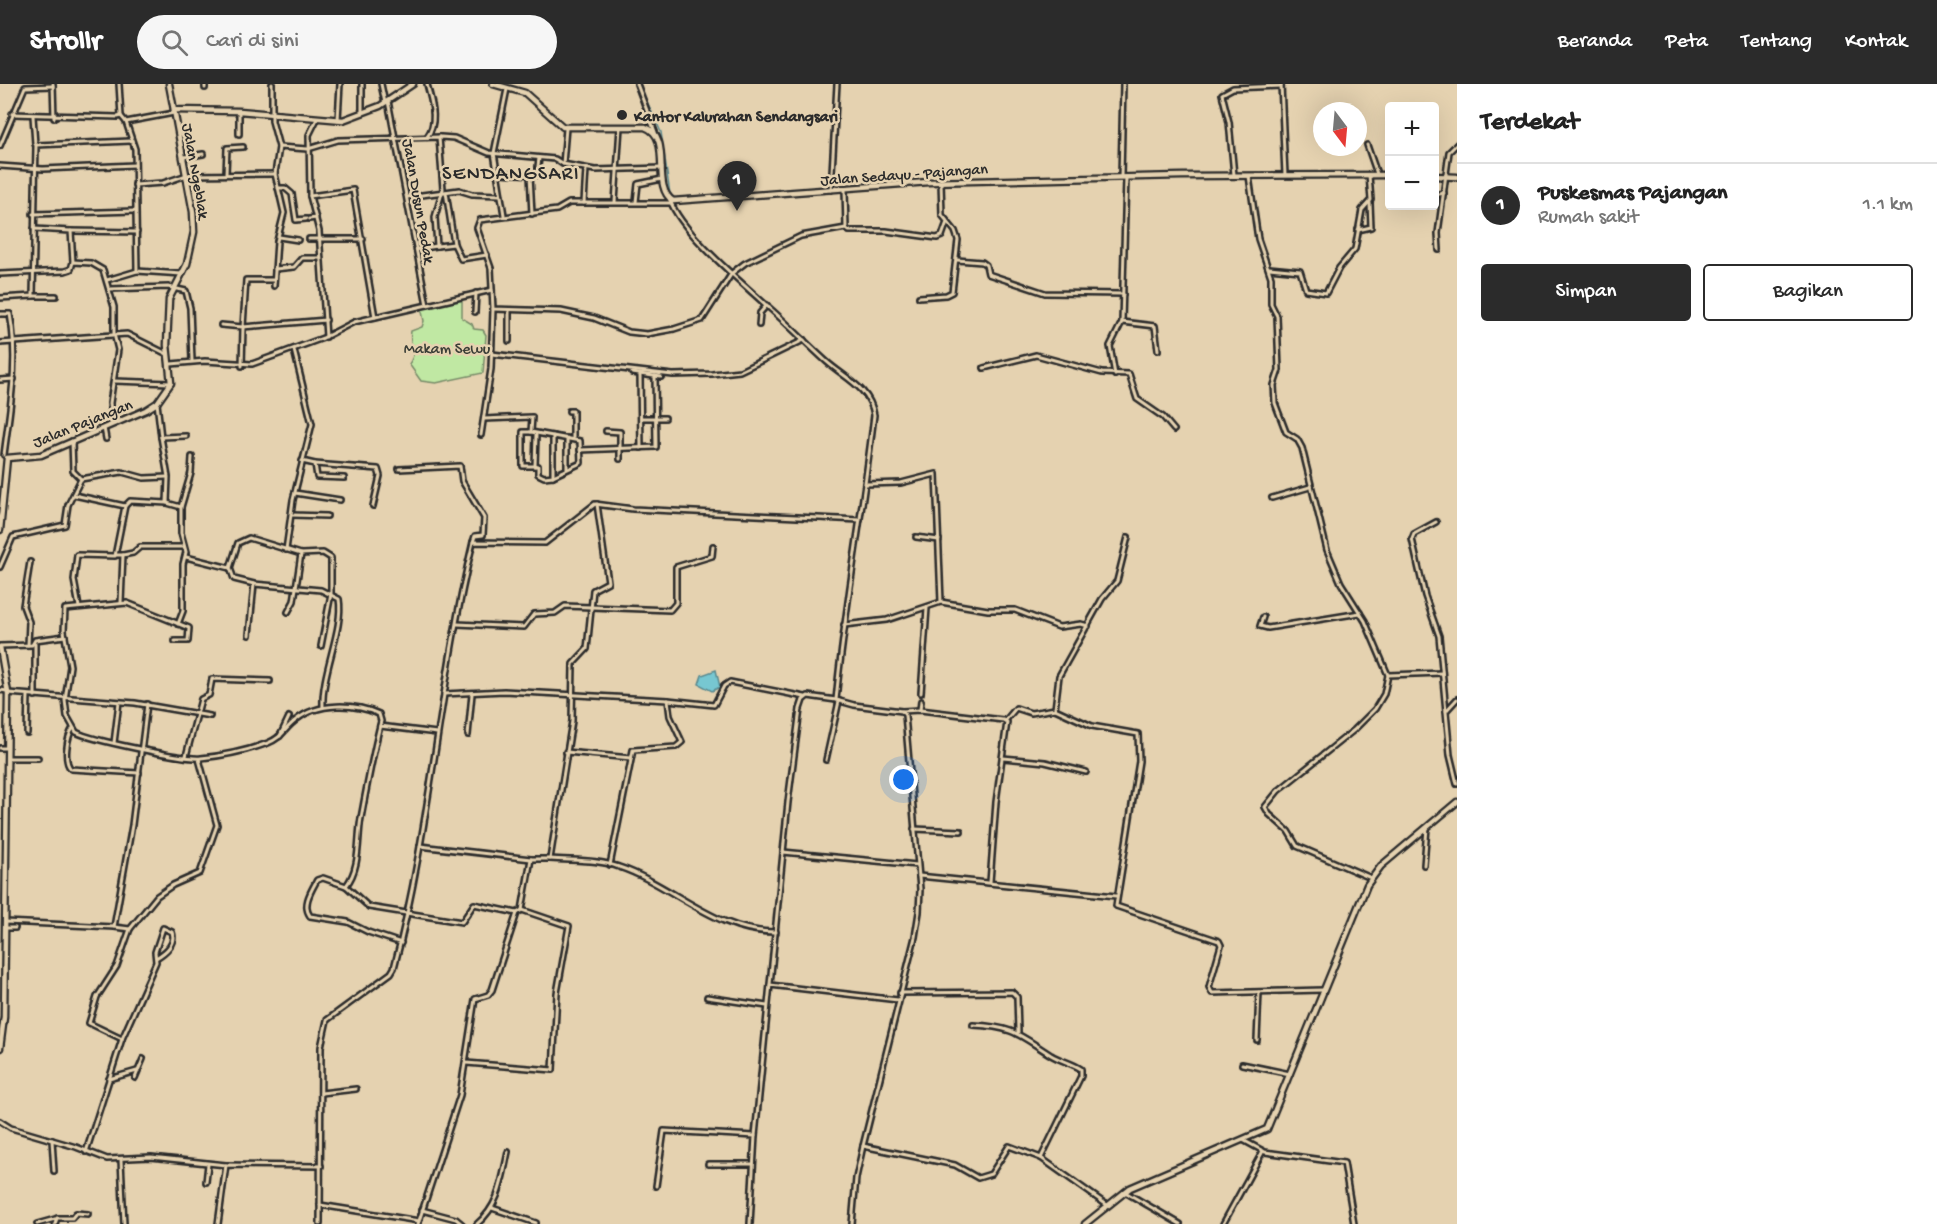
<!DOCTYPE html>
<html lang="id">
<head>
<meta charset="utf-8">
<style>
  :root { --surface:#fff; --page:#f6f6f6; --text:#222; --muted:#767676; --line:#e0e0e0; --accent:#2b2b2b }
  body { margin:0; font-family:"Gochi Hand",sans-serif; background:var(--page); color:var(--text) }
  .controls { position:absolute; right:18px; top:18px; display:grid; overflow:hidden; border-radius:6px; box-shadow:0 6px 24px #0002 }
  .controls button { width:54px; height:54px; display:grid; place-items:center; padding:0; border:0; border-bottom:2px solid var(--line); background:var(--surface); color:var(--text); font:30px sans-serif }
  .compass { position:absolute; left:1313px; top:18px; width:54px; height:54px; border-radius:50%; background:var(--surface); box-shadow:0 6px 24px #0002; rotate:164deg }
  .you { position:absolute; left:904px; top:696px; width:21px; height:21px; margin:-15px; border:4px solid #fff; border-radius:50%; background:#1a73e8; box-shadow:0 0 0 9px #1a73e833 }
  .badge { display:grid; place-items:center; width:39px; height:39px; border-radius:50%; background:var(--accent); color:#fff; font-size:20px; font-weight:700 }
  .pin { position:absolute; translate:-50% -50px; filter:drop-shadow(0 2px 3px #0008) }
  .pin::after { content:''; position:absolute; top:32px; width:21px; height:18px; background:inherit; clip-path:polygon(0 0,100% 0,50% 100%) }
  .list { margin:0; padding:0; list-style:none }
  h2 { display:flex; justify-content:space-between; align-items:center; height:78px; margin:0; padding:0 24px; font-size:26px }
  h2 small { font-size:20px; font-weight:400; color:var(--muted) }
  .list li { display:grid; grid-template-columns:39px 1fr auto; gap:18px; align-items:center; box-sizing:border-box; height:84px; padding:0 24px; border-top:2px solid var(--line) }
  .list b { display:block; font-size:22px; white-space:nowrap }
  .list p { margin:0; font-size:20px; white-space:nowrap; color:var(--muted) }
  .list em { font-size:20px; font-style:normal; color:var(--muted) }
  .actions { display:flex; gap:12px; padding:18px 24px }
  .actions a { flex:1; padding:14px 0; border:2px solid var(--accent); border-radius:6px; text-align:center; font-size:21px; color:var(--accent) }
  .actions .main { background:var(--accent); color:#fff }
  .icon { flex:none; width:33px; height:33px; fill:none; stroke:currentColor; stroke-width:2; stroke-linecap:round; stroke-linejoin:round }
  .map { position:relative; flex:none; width:1457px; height:1140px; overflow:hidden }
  header { display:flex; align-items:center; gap:36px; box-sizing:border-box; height:84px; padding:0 30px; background:var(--accent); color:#fff }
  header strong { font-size:28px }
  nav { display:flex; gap:33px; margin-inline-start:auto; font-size:21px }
  .search { width:420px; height:54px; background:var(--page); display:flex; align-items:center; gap:15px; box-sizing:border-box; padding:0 21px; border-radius:33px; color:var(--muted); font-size:22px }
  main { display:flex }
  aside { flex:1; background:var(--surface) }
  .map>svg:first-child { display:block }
</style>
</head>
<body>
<header>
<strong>Strollr</strong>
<div class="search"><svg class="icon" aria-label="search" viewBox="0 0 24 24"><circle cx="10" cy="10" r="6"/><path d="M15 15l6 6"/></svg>Cari di sini</div>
<nav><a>Beranda</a><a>Peta</a><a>Tentang</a><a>Kontak</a></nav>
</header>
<main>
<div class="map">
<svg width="1457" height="1140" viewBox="0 0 1457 1140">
  <rect width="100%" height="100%" fill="#e5d2b0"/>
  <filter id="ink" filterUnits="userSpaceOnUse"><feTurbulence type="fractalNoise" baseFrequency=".0167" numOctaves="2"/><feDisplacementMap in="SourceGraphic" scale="12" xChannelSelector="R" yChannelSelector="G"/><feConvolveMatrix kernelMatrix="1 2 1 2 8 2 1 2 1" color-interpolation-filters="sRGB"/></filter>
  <g filter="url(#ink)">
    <path fill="#c0e8a3" stroke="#768a67" stroke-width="1.5" d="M456,215L462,216V234L472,240L474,245L483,246L486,251L483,289L436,299L421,297L409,280C419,265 408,263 411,247L422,243L424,237L421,223Z"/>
    <path fill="#77c7d1" stroke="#59898f" stroke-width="1.5" d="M716,586L720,603L712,607L699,600L702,591Z"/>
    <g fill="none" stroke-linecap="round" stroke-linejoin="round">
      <path stroke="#59898f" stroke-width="1.5" d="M639,0L661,48L670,110"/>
      <g stroke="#2b2b2b" stroke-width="8">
        <g id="street">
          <path d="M53,0L54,34"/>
          <path d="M272,0V37L279,63"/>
          <path d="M362,0V28"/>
          <path d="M381,0L385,19"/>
          <path d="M427,0C431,17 439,37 427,53"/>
          <path d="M637,0L655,48"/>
          <path d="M1281,0L1285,91"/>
          <path d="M205,4V0"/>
          <path d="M388,17L427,221"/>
          <path d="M239,27V50"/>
          <path d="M12,30L118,33L121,32L119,0"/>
          <path d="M33,32L35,60"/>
          <path d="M121,32L126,38L135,65L137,187L182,190"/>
          <path d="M338,36L340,0"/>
          <path d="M126,38L174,29"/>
          <path d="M566,44L563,80L595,86L662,84"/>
          <path d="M1367,61L1377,90"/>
          <path d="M0,62L25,3L53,2"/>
          <path d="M184,73L203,70"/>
          <path d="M0,82L43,85L135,81"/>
          <path d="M498,89L537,91L539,74"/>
          <path d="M226,90L227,64L243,63"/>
          <path d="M530,91L532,130"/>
          <path d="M1234,91L1229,38L1222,10L1233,4L1281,2"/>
          <path d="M1249,92L1258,155L1271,193V220L1277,232L1279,286L1274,301L1275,319L1286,348L1297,355L1302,364L1327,466L1341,499L1365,537L1388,591"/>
          <path d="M1121,93L1123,0"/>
          <path d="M135,101L163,99L187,91L275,90"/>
          <path d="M278,104H285L292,110L296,136L306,135"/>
          <path d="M845,105L846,144"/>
          <path d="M831,106L837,0"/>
          <path d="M446,108L454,160"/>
          <path d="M1434,111L1444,109"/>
          <path d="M310,112L309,51L317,35"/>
          <path d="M407,113L459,106L472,110L500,111"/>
          <path d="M670,116C681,148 740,197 766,221C787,239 806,259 827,278C845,294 870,304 874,331C863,426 845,521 836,616L854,621L902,627L905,631L920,805L919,828L915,853L863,1062L856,1094L852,1140"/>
          <path d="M615,118L620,43"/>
          <path d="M636,118L638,100L662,95"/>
          <path d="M584,119L586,85"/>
          <path d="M671,119H569L557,126L480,136L477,144L491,184L493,225L561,227L594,234L629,248L647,250L674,245L702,236L732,189L745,179L801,152L846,144L849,147H886L937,154L942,152L947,138"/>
          <path d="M33,130L135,127"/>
          <path d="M504,131L494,69L507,5"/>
          <path d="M309,135L316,134"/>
          <path d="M34,145L71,147L73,178"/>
          <path d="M1358,146L1371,143L1370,119"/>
          <path d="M71,147L137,148"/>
          <path d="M279,153L298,156"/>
          <path d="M309,155H363"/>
          <path d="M437,162L454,160L461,175L487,171"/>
          <path d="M418,165L437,162L435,133L443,105L439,53"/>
          <path d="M1439,166L1438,149L1449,68L1457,60"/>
          <path d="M957,176L982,178L986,181L988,190L1045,209L1123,210"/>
          <path d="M1269,184L1300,187L1306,206L1326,209L1339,184L1355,165L1362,126L1371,116L1369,91"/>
          <path d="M275,185L294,183L302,174H320"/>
          <path d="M0,190L65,187L71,185L73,178L91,179L103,186L114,223V250L118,266L110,319L112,339"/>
          <path d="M107,196L137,187"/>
          <path d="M274,196H246L243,243L326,236"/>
          <path d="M274,202L277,157L284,129L275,90L279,63L308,65L338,56L441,53L454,54L489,69L555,75L563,80"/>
          <path d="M110,205L168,203L186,207L190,224L192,277"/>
          <path d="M33,212H56"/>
          <path d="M919,213L946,211L952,208L958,156L955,147L942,131L941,98"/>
          <path d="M0,214L33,212L36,61L131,57"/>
          <path d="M475,228L476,209"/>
          <path d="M0,230H10C19,277 10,323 4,371"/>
          <path d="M1122,238L1155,242L1158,266"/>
          <path d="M221,241L243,243L242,282"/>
          <path d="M759,241L760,229L767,221"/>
          <path d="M326,253L319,147L310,112L353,106L375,233"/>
          <path d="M509,257V227"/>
          <path d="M0,259L127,250L167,270"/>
          <path d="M492,270L673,291L712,290L740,287L804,256"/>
          <path d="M171,280L205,277L252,280L323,254L354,238L492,206"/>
          <path d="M984,284L1036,271L1102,289L1129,290L1137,315L1163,333L1174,346"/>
          <path d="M632,289L661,293"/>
          <path d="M640,290L641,364"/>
          <path d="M1115,291L1110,262L1122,238L1126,93"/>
          <path d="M0,296L14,295"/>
          <path d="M114,297L171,299"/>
          <path d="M157,319L161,353L186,352"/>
          <path d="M569,327H573V355"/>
          <path d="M641,334H665"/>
          <path d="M484,335L532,333L531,348H523V382H538V390L544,393L553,392V352"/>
          <path d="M104,344L106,355"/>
          <path d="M606,347L620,348V375"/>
          <path d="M531,348L580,357L581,379L553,392"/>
          <path d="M481,351L491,285L493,225"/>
          <path d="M567,354V384"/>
          <path d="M580,366L656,363L655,292"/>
          <path d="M302,377L315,380L317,393L344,394"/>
          <path d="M315,380L378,385L380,392L373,422"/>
          <path d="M535,382L536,351"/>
          <path d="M399,385L460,382L462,397L484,434L483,451L475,452L473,458"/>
          <path d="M81,395L122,388L144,394L167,393"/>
          <path d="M866,400L901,399L936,390L941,518"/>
          <path d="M295,409L340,416"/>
          <path d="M74,411L125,422L115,472L77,471L74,496L79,523"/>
          <path d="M1272,414L1310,403"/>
          <path d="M167,419L181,423"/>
          <path d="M125,422L130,417L167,419L168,393L161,353"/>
          <path d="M292,431L327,432"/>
          <path d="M1436,438L1414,450L1412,455L1425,512L1439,552L1450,671L1457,700"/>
          <path d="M916,453L939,456"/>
          <path d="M286,466L293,416L312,340L294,266"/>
          <path d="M116,471H123L121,519"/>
          <path d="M123,471L133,469L140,463H184"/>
          <path d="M186,473L230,484L238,459L249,454L301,470L323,469L331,474V510L321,562"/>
          <path d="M0,483L13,453L65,441L68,421L81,395L73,387L72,357"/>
          <path d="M230,484L234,495L254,500L249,551"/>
          <path d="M254,500L321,506L339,515C344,545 321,589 323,623"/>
          <path d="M288,528L294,517L301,470"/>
          <path d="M1263,533L1260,542L1268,544L1360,529"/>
          <path d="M178,540L183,527V480L186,468L181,449V423L191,389L192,373"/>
          <path d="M457,540L524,543L534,530L555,529L565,522L670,526L676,519V483L712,472L713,462"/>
          <path d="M844,541L887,536L941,518L988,526H1015L1059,543L1081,540L1088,542"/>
          <path d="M175,557H188L189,544L127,519L65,525L64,547L70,582L65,616L67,632L76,648C90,656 186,676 201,674C222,672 249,666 268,659C282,654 285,644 296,636C318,618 354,619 379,630L381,637C373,669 367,701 361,734C357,756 361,783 346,802L323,794L317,796C311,807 302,821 310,832L348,838L368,848L401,859"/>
          <path d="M35,560V612"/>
          <path d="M28,561L29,538L23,522L30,478"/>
          <path d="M0,562L32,561L35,556L65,552"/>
          <path d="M0,606L7,607"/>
          <path d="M8,609L135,619L210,632"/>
          <path d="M921,609L927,524"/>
          <path d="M444,610L504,607L668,616L670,632L682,658L676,663L633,666L610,781"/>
          <path d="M668,616L714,621L724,602L730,598L805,613"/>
          <path d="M1055,625L1059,592L1102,515L1117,497L1128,453"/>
          <path d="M920,626L921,617"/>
          <path d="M902,627L920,626L1003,636L1007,638L996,718L990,798"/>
          <path d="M1446,627L1457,615"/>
          <path d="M1005,637L1016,624L1031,629L1055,625L1092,642L1138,650L1139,677L1116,822L1219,857L1221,861L1209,903L1212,909L1323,906"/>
          <path d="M380,642L437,649"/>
          <path d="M73,644C67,653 63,677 71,685L139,689"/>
          <path d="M27,649L28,611"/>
          <path d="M468,651L472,610"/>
          <path d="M280,652L289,633"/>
          <path d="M114,659L119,618"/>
          <path d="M0,664H7"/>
          <path d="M566,668L631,674"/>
          <path d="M186,672L201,615L209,611L212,595L270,597"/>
          <path d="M7,674H38"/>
          <path d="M1003,674L1045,678L1086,688"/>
          <path d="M826,676L839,617"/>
          <path d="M914,745L961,747"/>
          <path d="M420,762L531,775"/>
          <path d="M783,768L917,781"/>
          <path d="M550,775C572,777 598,775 619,783C673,801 716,849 776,848"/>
          <path d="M1424,781L1427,744"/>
          <path d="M919,792L1116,812"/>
          <path d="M1371,794L1297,762L1288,747L1269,730L1265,723L1278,707L1354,646L1375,625L1384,610L1388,591L1442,589"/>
          <path d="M346,802L369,823L462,838L474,820L517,829"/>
          <path d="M5,838L114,843L132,741L147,620"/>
          <path d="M114,843L130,845L157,812L173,801L200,789L217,741L199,675"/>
          <path d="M5,844H15"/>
          <path d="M770,901L898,916"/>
          <path d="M900,909L1012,908L1017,913L1018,948"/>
          <path d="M707,913L767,922"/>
          <path d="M973,941C1014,943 1018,950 1051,971C1061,977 1072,979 1081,985V992L1041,1074L1107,1121"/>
          <path d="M122,955L89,939L97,913L117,882L130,845"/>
          <path d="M1257,956L1259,908"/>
          <path d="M466,979L553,986L557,909L569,842L522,826"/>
          <path d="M1242,980L1290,990"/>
          <path d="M135,994L143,975"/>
          <path d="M109,995L137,987"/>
          <path d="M321,1009L356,1005"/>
          <path d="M0,1037L11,1044L76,1063L107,1075L151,1073L226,1081"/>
          <path d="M755,1052L788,718L800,625L803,616L808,612L836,616"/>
          <path d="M52,1056L54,1087"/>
          <path d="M1243,1056L1265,1068L1344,1079L1354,1140"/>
          <path d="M863,1062L955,1081L978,1094L991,1090L1009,1062L1041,1074"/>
          <path d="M86,1068L122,955L156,878L155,868L163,844L172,848C176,860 166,868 156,874"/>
          <path d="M121,1076L124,1140"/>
          <path d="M708,1080H752"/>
          <path d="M206,1098L208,1080"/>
          <path d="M656,1102L664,1047L755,1052L750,1140"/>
          <path d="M1125,1108L1180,1140"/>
          <path d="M320,1121L419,1137"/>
          <path d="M492,1124L536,1139"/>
          <path d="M422,1126L456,1135L462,1140"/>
          <path d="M37,1140L55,1135"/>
          <path d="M55,1140L57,1134H72L76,1129L88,1130"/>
          <path d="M218,1140L226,1081L321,1082"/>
          <path d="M320,1140L321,963L327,936L391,889L394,884C431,744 439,599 473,458L545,459L595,420L633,425L860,436"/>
          <path d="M418,1140L460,1011L475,915L488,911L492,906L517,829L522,826L531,775H550L572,637L573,580L587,565L593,506L608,498L597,420"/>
          <path d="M477,1140C500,1121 502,1095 508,1068"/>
          <path d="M1223,1140L1263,1067"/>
        </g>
      </g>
      <g stroke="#2b2b2b" stroke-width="9">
        <g id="secondary">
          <path d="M0,446L7,374L41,371L146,326L157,319L171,299L167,261L169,215L187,180L194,148L193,128L174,26"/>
          <path d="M0,563L8,609L4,933L0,964"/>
          <path d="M1085,1140L1130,1104L1267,1045L1367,801L1381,782L1457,718"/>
        </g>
      </g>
      <g stroke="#2b2b2b" stroke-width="9">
        <g id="primary">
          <path d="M169,0L174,26L239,27L343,36L380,22L413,0"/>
          <path d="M493,0L525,9L563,43H645C674,53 650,102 673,117L929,98L1182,92L1390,91"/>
          <path d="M1434,92L1457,93"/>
        </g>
      </g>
      <use href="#street" stroke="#e5d2b0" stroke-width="3"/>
      <use href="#secondary" stroke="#e5d2b0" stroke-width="4.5"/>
      <use href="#primary" stroke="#e5d2b0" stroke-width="4.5"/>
    </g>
  </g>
  <circle fill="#2b2b2b" stroke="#e5d2b0" stroke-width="2" cx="622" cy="31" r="6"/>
  <g text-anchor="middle" stroke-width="5" stroke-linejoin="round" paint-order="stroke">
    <g font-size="16" font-weight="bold" fill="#2b2b2b" stroke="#e5d2b0" text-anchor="start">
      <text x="634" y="37">Kantor Kalurahan Sendangsari</text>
    </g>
    <g font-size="16" fill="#2b2b2b" stroke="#e5d2b0">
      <text transform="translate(197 87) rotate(80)" y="6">Jalan Ngeblak</text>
      <text transform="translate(904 89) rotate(-4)" y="6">Jalan Sedayu - Pajangan</text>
      <text transform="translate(420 117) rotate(80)" y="6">Jalan Dusun Pedak</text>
      <text transform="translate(82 338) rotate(-22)" y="6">Jalan Pajangan</text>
    </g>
    <g font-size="16" fill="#3a3e37" stroke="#e5d2b0">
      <text x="447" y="269">Makam Sewu</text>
    </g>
    <g font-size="20" letter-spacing="1.5" fill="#2b2b2b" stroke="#e5d2b0">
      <text x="511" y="95">SENDANGSARI</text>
    </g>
  </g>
</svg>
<div class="controls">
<button>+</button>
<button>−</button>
</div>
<svg class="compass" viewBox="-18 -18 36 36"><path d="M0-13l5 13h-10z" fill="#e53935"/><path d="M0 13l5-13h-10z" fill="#767676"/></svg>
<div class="you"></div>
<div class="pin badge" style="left:737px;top:127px">1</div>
</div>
<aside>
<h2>Terdekat<small></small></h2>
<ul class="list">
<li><span class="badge">1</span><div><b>Puskesmas Pajangan</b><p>Rumah sakit</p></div><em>1.1 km</em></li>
</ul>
<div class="actions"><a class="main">Simpan</a><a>Bagikan</a></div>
</aside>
</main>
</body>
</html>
